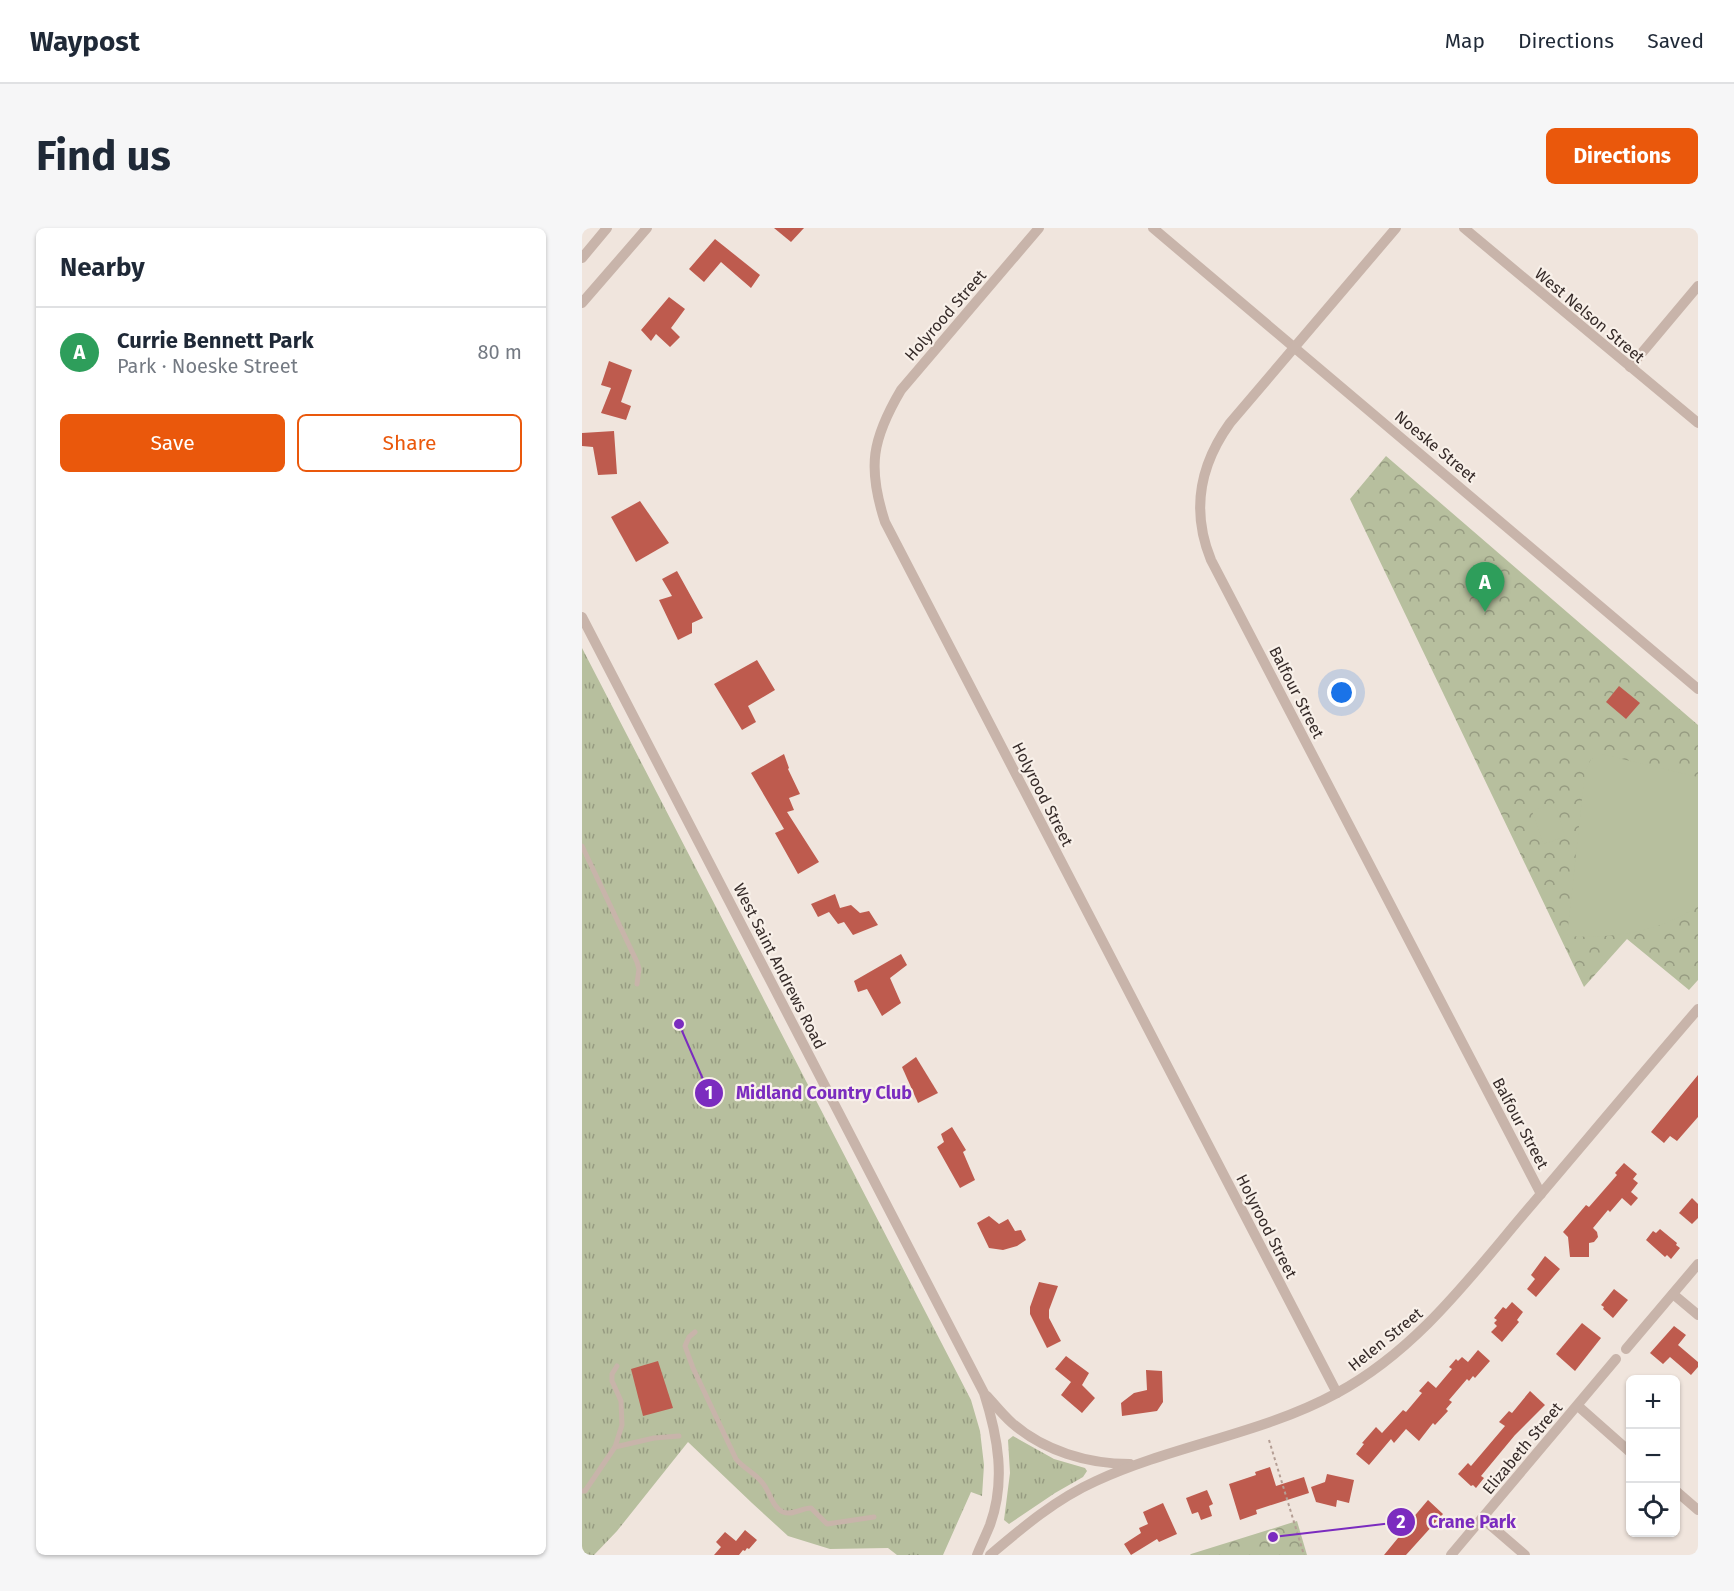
<!DOCTYPE html>
<html lang="en">
<head>
<meta charset="utf-8">
<style>
  :root { --surface:#fff; --page:#f6f6f7; --text:#1f2937; --muted:#747a83; --line:#e0e1e3; --accent:#ea580c }
  body { margin:0; font-family:"Fira Sans",sans-serif; background:var(--page); color:var(--text) }
  .controls { position:absolute; right:18px; bottom:18px; display:grid; overflow:hidden; border-radius:9px; box-shadow:0 2px 4px #0004 }
  .controls button { width:54px; height:54px; display:grid; place-items:center; padding:0; border:0; border-bottom:2px solid var(--line); background:var(--surface); color:var(--text); font:30px sans-serif }
  .you { position:absolute; left:760px; top:465px; width:21px; height:21px; margin:-15px; border:4px solid #fff; border-radius:50%; background:#1a73e8; box-shadow:0 0 0 9px #1a73e833 }
  .badge { display:grid; place-items:center; width:39px; height:39px; border-radius:50%; background:var(--accent); color:#fff; font-size:20px; font-weight:700 }
  .pin { position:absolute; translate:-50% -50px; filter:drop-shadow(0 2px 3px #0008) }
  .pin::after { content:''; position:absolute; top:32px; width:21px; height:18px; background:inherit; clip-path:polygon(0 0,100% 0,50% 100%) }
  .list { margin:0; padding:0; list-style:none }
  h2 { display:flex; justify-content:space-between; align-items:center; height:78px; margin:0; padding:0 24px; font-size:26px }
  h2 small { font-size:20px; font-weight:400; color:var(--muted) }
  .list li { display:grid; grid-template-columns:39px 1fr auto; gap:18px; align-items:center; box-sizing:border-box; height:90px; padding:0 24px; border-top:2px solid var(--line) }
  .list b { display:block; font-size:22px; white-space:nowrap }
  .list p { margin:0; font-size:20px; white-space:nowrap; color:var(--muted) }
  .list em { font-size:20px; font-style:normal; color:var(--muted) }
  .actions { display:flex; gap:12px; padding:18px 24px }
  .actions a { flex:1; padding:14px 0; border:2px solid var(--accent); border-radius:9px; text-align:center; font-size:21px; color:var(--accent) }
  .actions .main { background:var(--accent); color:#fff }
  .icon { flex:none; width:33px; height:33px; fill:none; stroke:currentColor; stroke-width:2; stroke-linecap:round; stroke-linejoin:round }
  .map { position:relative; flex:none; width:1116px; height:1327px; overflow:hidden; border-radius:9px }
  header { display:flex; align-items:center; gap:36px; box-sizing:border-box; height:84px; padding:0 30px; background:var(--surface); border-bottom:2px solid var(--line) }
  header strong { font-size:28px }
  nav { display:flex; gap:33px; margin-inline-start:auto; font-size:21px }
  .intro { display:flex; align-items:center; justify-content:space-between; box-sizing:border-box; height:144px; padding:0 36px }
  h1 { margin:0; font-size:42px }
  .button { padding:15px 27px; border-radius:9px; background:var(--accent); color:#fff; font-size:21px; font-weight:700 }
  main { display:flex; gap:36px; padding:0 36px }
  aside { flex:1; background:var(--surface); border-radius:9px; box-shadow:0 2px 4px #0004 }
  .map>svg:first-child { display:block }
</style>
</head>
<body>
<header>
<strong>Waypost</strong>
<nav><a>Map</a><a>Directions</a><a>Saved</a></nav>
</header>
<div class="intro"><h1>Find us</h1><a class="button">Directions</a></div>
<main>
<aside>
<h2>Nearby<small></small></h2>
<ul class="list">
<li><span class="badge" style="background:#2e9e5b">A</span><div><b>Currie Bennett Park</b><p>Park · Noeske Street</p></div><em>80 m</em></li>
</ul>
<div class="actions"><a class="main">Save</a><a>Share</a></div>
</aside>
<div class="map">
<svg width="1116" height="1327" viewBox="0 0 1116 1327">
  <defs>
    <pattern id="grass-tufts" width="24" height="20" patternUnits="userSpaceOnUse" patternTransform="scale(1.5)"><rect width="24" height="20" fill="#b7bf9e"/><path d="M3 7l-1-3M5 7V3M7 7l1-3M15 17l-1-3M17 17v-4M19 17l1-3" fill="none" stroke="#969b81"/></pattern>
    <pattern id="park-crowns" width="20" height="18" patternUnits="userSpaceOnUse" patternTransform="scale(1.5)"><rect width="20" height="18" fill="#b7bf9e"/><path d="M2 6a3 3 0 1 1 6 0M12 15a3 3 0 1 1 6 0" fill="none" stroke="#969b81"/></pattern>
  </defs>
  <rect width="100%" height="100%" fill="#f0e5dd"/>
  <g fill="url(#grass-tufts)">
    <path d="M0,420L389,1172L398,1203L402,1237L400,1268L389,1264L361,1327H315L306,1320L248,1321L206,1308L170,1275L106,1214L35,1303L12,1327H0Z"/>
    <path d="M431,1208L472,1231L503,1240L505,1243L501,1249L473,1265L427,1296L422,1292L428,1245L426,1212Z"/>
  </g>
  <g fill="url(#park-crowns)">
    <path d="M804,228L1116,497V752L1107,762L1045,711L1002,759L768,271Z"/>
    <path d="M715,1293L725,1327H608L609,1326Z"/>
  </g>
  <g fill="#b7bf9e">
    <path d="M1019,526L1116,549V678C1078,704 1030,711 985,708L1003,543L1009,531Z"/>
    <path d="M973,575L983,609L961,616L950,583Z"/>
  </g>
  <g fill="#be5b4e">
    <path d="M192,0H222L209,14Z"/>
    <path d="M133,11L178,47L169,60L139,34L122,54L107,41Z"/>
    <path d="M87,69L103,81L89,100L98,109L88,119L74,106L69,113L59,102Z"/>
    <path d="M27,133L50,142L39,174L49,178L44,192L19,185L29,160L19,157Z"/>
    <path d="M32,203L35,246L16,247L11,219L0,218V205Z"/>
    <path d="M58,273L87,315L54,334L29,289Z"/>
    <path d="M95,343L121,390L110,395V405L96,412L77,372L90,368L80,351Z"/>
    <path d="M175,432L193,462L166,478L174,494L160,502L132,456Z"/>
    <path d="M1037,458L1058,475L1044,491L1024,474Z"/>
    <path d="M202,526L207,540L206,541L218,566L207,570L212,582L205,584L237,634L216,646L193,605L202,601L169,545Z"/>
    <path d="M253,666L258,680L269,677L278,685L287,683L296,697L271,707L262,694L256,696L247,684L236,689L229,676Z"/>
    <path d="M319,726L325,737L308,750L319,775L300,788L285,761L276,764L272,753Z"/>
    <path d="M334,829L356,865L336,875L320,839Z"/>
    <path d="M1116,847V889L1095,913L1088,908L1082,915L1069,904Z"/>
    <path d="M370,899L384,922L381,924L393,952L378,960L355,919L362,914L359,906Z"/>
    <path d="M1042,935L1055,946L1051,951L1056,955L1049,964L1056,970L1049,978L1040,970L1028,984L1026,982L1011,1000L1015,1004L1016,1009L1012,1014L1007,1015V1029H988L986,1009L981,1004L1004,977L1007,979L1035,947L1033,945Z"/>
    <path d="M1110,970L1116,976V990L1110,996L1097,985Z"/>
    <path d="M407,988L417,996L426,991L433,1003L439,1002L444,1012L435,1018L421,1022L407,1020L395,995Z"/>
    <path d="M1078,1001L1095,1015L1094,1017L1098,1020L1089,1031L1085,1027L1083,1029L1064,1012L1071,1003L1074,1005Z"/>
    <path d="M963,1028L978,1041L954,1069L945,1061L953,1051L949,1047Z"/>
    <path d="M457,1054L476,1058L467,1082V1090L479,1113L465,1120L448,1086V1079Z"/>
    <path d="M1032,1061L1046,1072L1031,1090L1021,1081L1022,1079L1019,1077Z"/>
    <path d="M930,1074L941,1084L935,1092L937,1094L920,1114L909,1104L915,1098L912,1095L915,1092L912,1090L921,1079L924,1081Z"/>
    <path d="M1000,1095L1019,1110L993,1143L974,1126Z"/>
    <path d="M1092,1098L1104,1107L1096,1117L1116,1134V1139L1109,1147L1088,1129L1081,1136L1068,1125Z"/>
    <path d="M896,1122L908,1133L893,1150L891,1148L887,1153L885,1151L867,1172L870,1174L864,1181L866,1183L853,1197L851,1195L837,1213L824,1201L812,1215L809,1211L787,1237L774,1226L782,1216L780,1215L794,1199L800,1205L821,1182L824,1184L840,1165L837,1163L846,1153L854,1160L870,1141L867,1139L874,1131L876,1133L880,1129L886,1134Z"/>
    <path d="M484,1128L507,1145L500,1157L513,1170L500,1185L479,1167L489,1154L473,1141Z"/>
    <path d="M76,1133L91,1180L61,1188L49,1141Z"/>
    <path d="M564,1142L580,1143L581,1174L575,1183L540,1188L539,1175L552,1165L565,1162Z"/>
    <path d="M948,1163L963,1177L933,1207L899,1248L902,1250L894,1260L891,1257L889,1258L876,1246L886,1235L889,1238L923,1198L917,1194L927,1183L930,1185Z"/>
    <path d="M688,1239L694,1258L722,1249L727,1265L674,1282L675,1286L658,1292L647,1256L674,1247L673,1244Z"/>
    <path d="M745,1246L772,1252L767,1275L755,1272L754,1279L734,1274L729,1259L743,1254Z"/>
    <path d="M625,1262L631,1276L627,1278L630,1288L619,1292L616,1284L610,1286L604,1270Z"/>
    <path d="M846,1272L861,1286L824,1327H802L825,1299L824,1298Z"/>
    <path d="M581,1275L595,1306L577,1314L575,1311L549,1327L542,1316L559,1305L557,1300L566,1296L561,1284Z"/>
    <path d="M163,1302L175,1312L167,1321L165,1320L163,1323L161,1322L157,1327H132L139,1319L134,1314L143,1304L154,1313Z"/>
  </g>
  <g fill="none" stroke-linecap="round" stroke-linejoin="round">
    <path stroke="#b49e94" stroke-width="2" stroke-dasharray="3 3" stroke-linecap="butt" d="M687,1212L722,1327"/>
    <g stroke="#c8b4aa" stroke-width="5">
      <path d="M0,618L55,734L57,741L55,756"/>
      <path d="M113,1104L107,1109L103,1118L111,1140L154,1231C162,1241 175,1246 182,1257C188,1265 191,1280 201,1284C211,1288 219,1280 229,1280L245,1296L292,1289"/>
      <path d="M33,1219L72,1210L97,1208"/>
      <path d="M0,1263H3L33,1219L40,1197L39,1173L30,1153V1146L35,1138"/>
    </g>
    <g stroke="#c8b4aa" stroke-width="10">
      <path d="M457,0L319,162C290,211 285,239 303,294L755,1165"/>
      <path d="M571,0L1116,461"/>
      <path d="M814,0L648,195C617,238 609,283 629,332L959,966"/>
      <path d="M882,0L1116,195"/>
      <path d="M0,30L25,0"/>
      <path d="M0,75L65,0"/>
      <path d="M1048,139L1116,58"/>
      <path d="M0,389L402,1165C416,1209 424,1253 408,1297C404,1307 399,1317 395,1327"/>
      <path d="M1091,1066L1116,1087"/>
      <path d="M1044,1121L1116,1036"/>
      <path d="M405,1168C413,1177 421,1187 430,1195C462,1223 506,1236 548,1236"/>
      <path d="M996,1178L1048,1224"/>
      <path d="M1094,1263L1116,1282"/>
      <path d="M900,1290L943,1327"/>
      <path d="M408,1327C441,1299 474,1271 514,1253C592,1217 680,1206 755,1165C835,1122 889,1048 946,981C1003,914 1059,847 1116,781"/>
      <path d="M869,1327L1034,1131"/>
    </g>
  </g>
  <g text-anchor="middle" stroke-width="4.5" stroke-linejoin="round" paint-order="stroke">
    <g font-size="16" fill="#362b29" stroke="#f8f0e9">
      <text transform="translate(363 87) rotate(-49)" y="6">Holyrood Street</text>
      <text transform="translate(1008 87) rotate(40)" y="6">West Nelson Street</text>
      <text transform="translate(854 218) rotate(40)" y="6">Noeske Street</text>
      <text transform="translate(715 464) rotate(63)" y="6">Balfour Street</text>
      <text transform="translate(461 566) rotate(63)" y="6">Holyrood Street</text>
      <text transform="translate(198 738) rotate(63)" y="6">West Saint Andrews Road</text>
      <text transform="translate(939 895) rotate(62)" y="6">Balfour Street</text>
      <text transform="translate(685 998) rotate(63)" y="6">Holyrood Street</text>
      <text transform="translate(803 1111) rotate(-39)" y="6">Helen Street</text>
      <text transform="translate(940 1220) rotate(-50)" y="6">Elizabeth Street</text>
    </g>
  </g>
  <path fill="none" stroke="#7b2cbf" stroke-width="2" d="M97 796L127 865M691 1309L819 1294"/>
  <g fill="#7b2cbf" stroke="#f8f0e9" stroke-width="2">
    <circle cx="97" cy="796" r="6"/>
    <circle cx="691" cy="1309" r="6"/>
    <circle cx="127" cy="865" r="15"/>
    <circle cx="819" cy="1294" r="15"/>
  </g>
  <g font-size="18" text-anchor="middle" font-weight="bold" fill="#fff">
    <text x="127" y="871">1</text>
    <text x="819" y="1300">2</text>
  </g>
  <g font-size="18" text-anchor="middle" font-weight="bold" fill="#7b2cbf" stroke="#f8f0e9" stroke-width="4.5" stroke-linejoin="round" paint-order="stroke">
    <text x="242" y="871">Midland Country Club</text>
    <text x="890" y="1300">Crane Park</text>
  </g>
</svg>
<div class="controls">
<button>+</button>
<button>−</button>
<button><svg class="icon" aria-label="locate" viewBox="0 0 24 24"><circle cx="12" cy="12" r="6"/><path d="M12 2v4M12 18v4M2 12h4M18 12h4"/></svg></button>
</div>
<div class="you"></div>
<div class="pin badge" style="left:903px;top:384px;background:#2e9e5b">A</div>
</div>
</main>
</body>
</html>
